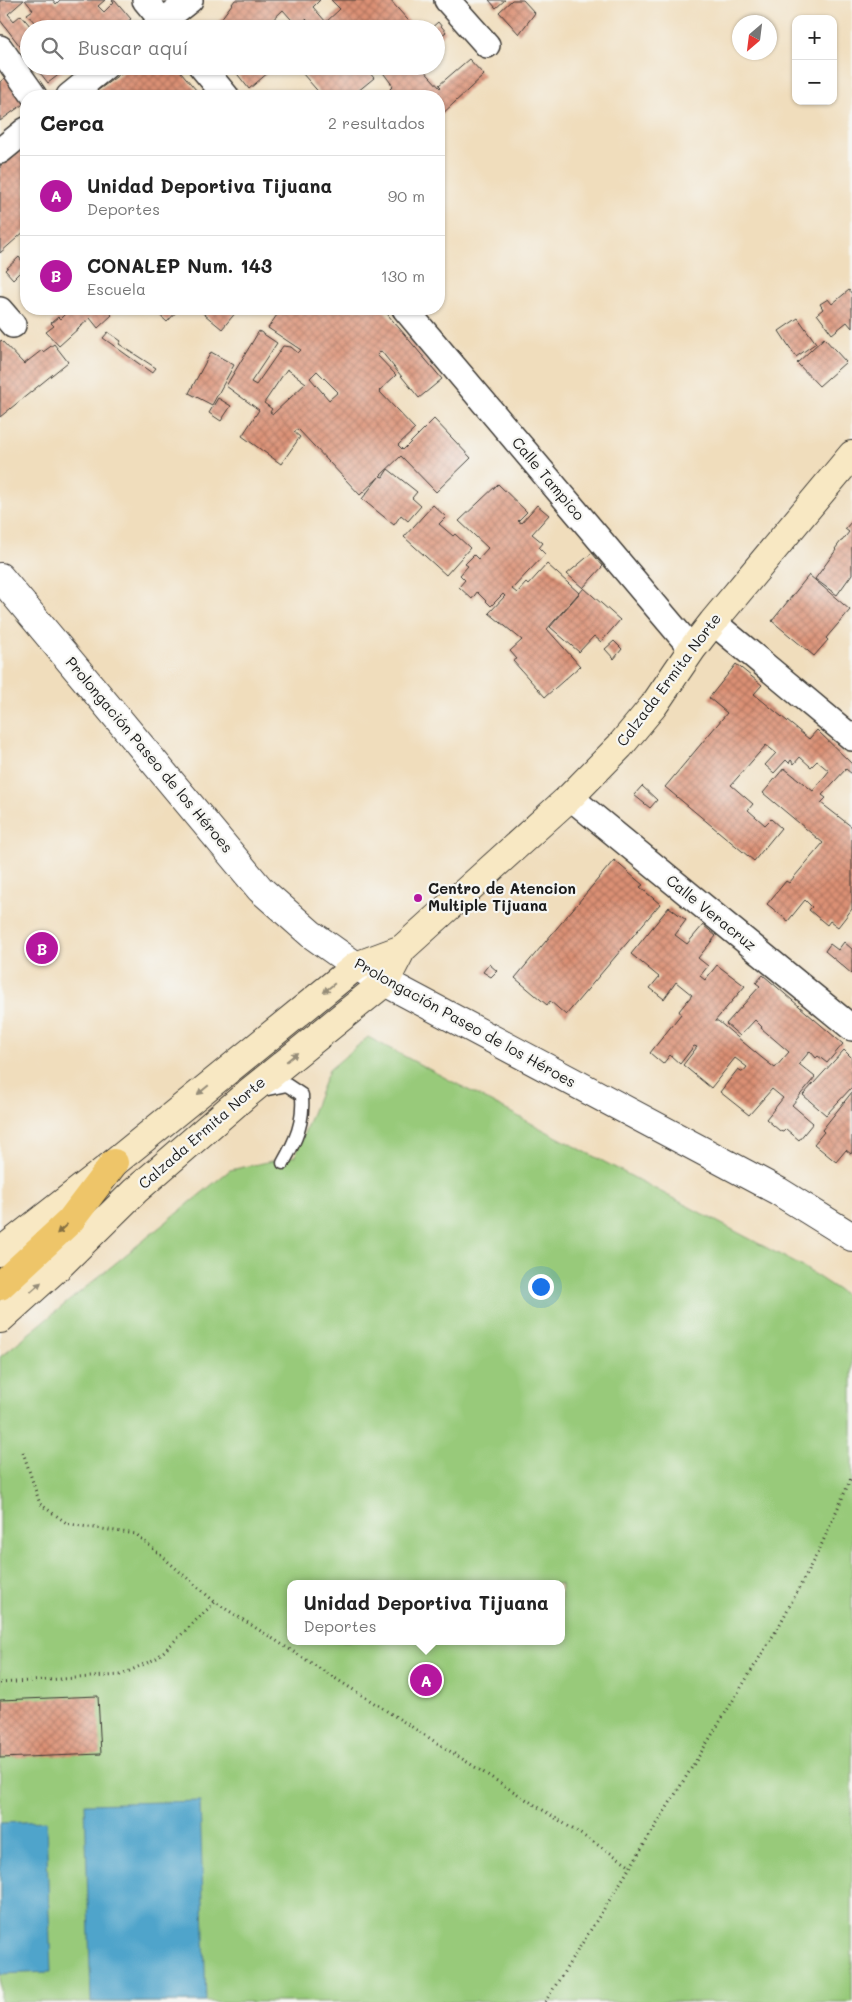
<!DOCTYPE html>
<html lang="es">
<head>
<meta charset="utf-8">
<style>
  :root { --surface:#fff; --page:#f6f6f6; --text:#222; --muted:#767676; --line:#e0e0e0; --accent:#b5179e }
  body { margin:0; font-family:Mali,sans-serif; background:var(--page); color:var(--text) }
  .controls { position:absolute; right:15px; top:15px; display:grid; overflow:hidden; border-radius:10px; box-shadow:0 1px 4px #0004 }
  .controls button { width:45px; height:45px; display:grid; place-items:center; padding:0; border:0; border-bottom:1px solid var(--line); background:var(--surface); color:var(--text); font:25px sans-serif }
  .compass { position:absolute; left:732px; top:15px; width:45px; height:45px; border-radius:50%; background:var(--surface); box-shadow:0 1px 4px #0004; rotate:208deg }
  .you { position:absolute; left:540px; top:1286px; width:18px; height:18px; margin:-12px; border:4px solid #fff; border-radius:50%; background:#1a73e8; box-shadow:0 0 0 8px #1a73e833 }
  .badge { display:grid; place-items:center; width:32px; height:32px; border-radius:50%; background:var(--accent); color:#fff; font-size:16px; font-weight:700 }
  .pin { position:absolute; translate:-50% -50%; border:2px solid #fff; box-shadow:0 1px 5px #0006 }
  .popup { position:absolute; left:287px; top:1580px; width:278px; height:65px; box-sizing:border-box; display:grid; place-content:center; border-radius:10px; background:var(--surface); filter:drop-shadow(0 1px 4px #0005); font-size:16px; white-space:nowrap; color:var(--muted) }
  .popup b { font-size:19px; color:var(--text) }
  .popup::after { content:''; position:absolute; left:50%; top:100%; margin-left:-10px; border:10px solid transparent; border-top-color:var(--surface) }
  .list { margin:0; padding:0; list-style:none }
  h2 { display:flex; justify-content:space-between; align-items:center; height:65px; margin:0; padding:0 20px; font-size:21px }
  h2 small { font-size:16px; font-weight:400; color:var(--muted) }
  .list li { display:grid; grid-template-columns:32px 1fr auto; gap:15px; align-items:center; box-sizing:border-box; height:80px; padding:0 20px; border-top:1px solid var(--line) }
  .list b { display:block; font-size:19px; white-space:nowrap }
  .list p { margin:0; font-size:16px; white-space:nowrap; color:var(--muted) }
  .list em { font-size:16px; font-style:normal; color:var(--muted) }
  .icon { flex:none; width:28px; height:28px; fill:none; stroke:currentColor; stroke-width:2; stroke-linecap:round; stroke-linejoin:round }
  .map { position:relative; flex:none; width:852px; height:2002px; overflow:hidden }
  .search { position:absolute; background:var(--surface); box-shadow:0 1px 4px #0004; left:20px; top:20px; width:425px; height:55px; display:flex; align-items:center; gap:12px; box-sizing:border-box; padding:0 18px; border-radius:28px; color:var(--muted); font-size:19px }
  .panel { position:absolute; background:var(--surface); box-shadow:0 1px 4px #0004; left:20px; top:90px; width:425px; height:225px; border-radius:20px }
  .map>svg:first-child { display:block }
</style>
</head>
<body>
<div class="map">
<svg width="852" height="2002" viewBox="0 0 852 2002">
  <defs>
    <pattern id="building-cross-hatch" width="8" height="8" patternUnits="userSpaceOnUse" patternTransform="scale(1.25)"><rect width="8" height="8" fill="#db9075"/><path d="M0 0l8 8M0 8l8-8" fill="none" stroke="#b1755f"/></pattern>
  </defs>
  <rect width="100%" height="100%" fill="#f6f6f2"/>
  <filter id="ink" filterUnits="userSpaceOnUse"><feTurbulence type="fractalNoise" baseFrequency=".02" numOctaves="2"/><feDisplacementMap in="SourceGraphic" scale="10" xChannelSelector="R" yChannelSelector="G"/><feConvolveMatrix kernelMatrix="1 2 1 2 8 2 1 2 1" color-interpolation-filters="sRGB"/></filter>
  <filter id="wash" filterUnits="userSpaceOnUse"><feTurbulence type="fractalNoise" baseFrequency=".0096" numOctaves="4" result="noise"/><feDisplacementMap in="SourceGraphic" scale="20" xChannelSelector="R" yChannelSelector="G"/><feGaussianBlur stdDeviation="1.12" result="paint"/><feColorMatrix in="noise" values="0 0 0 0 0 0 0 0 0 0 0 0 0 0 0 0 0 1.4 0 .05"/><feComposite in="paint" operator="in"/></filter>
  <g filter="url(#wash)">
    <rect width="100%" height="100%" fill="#f0ddbc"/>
    <path fill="#98ca7a" stroke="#5a734b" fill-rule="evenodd" d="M368,1037L803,1267L852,1299V2002H0V1357L230,1170L295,1156L329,1070ZM291,1584H561V1641H291Z"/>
    <g fill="#4fa4cb" stroke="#366074">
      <path d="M200,1801L206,2002H91L85,1804Z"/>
      <path d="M46,1821L51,1972L0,1974V1823Z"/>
    </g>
    <g id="blocks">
      <g fill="url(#building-cross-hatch)" fill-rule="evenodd">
        <path d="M0,0H24L8,14L14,21L21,15L31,27L35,23L27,14L33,10L25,0H53L56,4L60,0H105L98,6L104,12L114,2L112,0H115L131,19L118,29H54L52,26L49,29H29V58L0,20Z"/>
        <path d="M235,0H320L313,7L326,22L340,9L331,0H390L416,29H315L306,19L297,26L283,10L263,29H216L215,27Z"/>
        <path d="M489,0H505L496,8Z"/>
        <path d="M512,0H523L535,13L519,34L499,12Z"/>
        <path d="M282,20L289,29H272Z"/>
        <path d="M438,22L446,32L436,40V29H430Z"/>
        <path d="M469,59L484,75L439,117V96H397L390,89L393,86L378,66H420L440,88L441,87L439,85Z"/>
        <path d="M35,66H70L48,83Z"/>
        <path d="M131,66H176L201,96H102L97,91Z"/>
        <path d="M231,66H276L249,89Z"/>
        <path d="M296,66H364L374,78L352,96H322Z"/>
        <path d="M6,77L26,102L0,121V82Z"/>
        <path d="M25,147L26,230L0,253V166Z"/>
        <path d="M19,257L26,266L13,279L5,270Z"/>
        <path d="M849,290L852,294V328L847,322L832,334L817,314L823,309L820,304L828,299L832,304Z"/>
        <path d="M70,309H106L112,315L98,328L90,318L59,346L46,332L54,326L51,323L58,317L60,319Z"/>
        <path d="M153,309H179L167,322Z"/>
        <path d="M201,309H235L237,311L222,329L199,310Z"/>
        <path d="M281,309H383L442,379L419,398L381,351L377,355L396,375L379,391L415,429L398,445L403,450L434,419L471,458L436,492L401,456L380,476L383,477L388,469L417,492L412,498L421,506L408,521L401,515L394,525L362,499L379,477L360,495L298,429L294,432L300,437L281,464L242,436L259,410L226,386L259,331L277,343L251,382L256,385L283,346L291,347L298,353L301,350L268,328ZM287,369L306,383L273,414L270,412L272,409L264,403ZM317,371L338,392L329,400L310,378Z"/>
        <path d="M798,318L816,343L796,357L779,331Z"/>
        <path d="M108,332L121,341L119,344L156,368L152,373L103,338Z"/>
        <path d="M824,338L846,362L819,386L797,363Z"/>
        <path d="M1,340L24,364L42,350L43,352L54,344L68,362L0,417V342Z"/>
        <path d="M211,352L234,365L212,405L189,393Z"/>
        <path d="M218,398L231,406L221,421L209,413Z"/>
        <path d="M498,484L527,512L518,521L521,523L537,505L549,515L532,534L543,543L539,548L545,554L512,589L517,593L526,583L528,585L547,564L579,593L547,629L580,666L545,697L513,661L517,659L510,651L522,640L489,613L505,596L503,594L491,606L477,592L472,599L459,587L465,580L460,575L468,566L465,564L474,555L478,559L488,548L459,521Z"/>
        <path d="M433,505L446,517L439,524L453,536L455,534L470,548L446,575L404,537Z"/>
        <path d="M852,521V574L837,595L815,579L836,550L835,549L841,541H842L849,532L845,529Z"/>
        <path d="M592,553L603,566L583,588L567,574Z"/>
        <path d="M809,575L850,610L826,638L828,640L814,656L772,621Z"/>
        <path d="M584,588L620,620L601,642L594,636L579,652L550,627Z"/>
        <path d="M614,641L622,649L614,659L605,649Z"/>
        <path d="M736,664L762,685L754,694L809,739L817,730L852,764V774L846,769L822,795L826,798L821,803L852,827V909L838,927L830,921L827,925L809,910L812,907L805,900L788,921L767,904L786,881L789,883L823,843L763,793L784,768L813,791L829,771L817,761L811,767L800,757L794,764L791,760L789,763L786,760L774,773L765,765L776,753L766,745L731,785L753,804L748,810L765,825L771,819L781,828L754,861L665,787L727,713L709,698Z"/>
        <path d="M642,786L657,800L650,808L634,795Z"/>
        <path d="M614,860L643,885L640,887L660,904L566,1015L550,1001L547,1005L515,978Z"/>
        <path d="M669,907L686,920L675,935L687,944L703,925L716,936L698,958L708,966L700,976L705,980L717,965L745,986L715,1021H718L762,1058L775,1068L789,1052L761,1028L762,1027L755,1020L740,1036L726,1024L760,986L756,983L763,975L843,1044L827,1063L818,1056L816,1058L810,1051L799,1064L815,1077L792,1105L813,1123L799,1140L786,1129L783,1132L780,1131L766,1119L783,1098L772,1089L749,1115L720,1092L738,1069L743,1072L747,1067L735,1058L711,1088L683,1065L697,1047L694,1046L680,1064L670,1055L663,1064L650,1053L681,1014L679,1011L692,995L676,982L664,999L650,988L659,977L631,954Z"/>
        <path d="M844,942L852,949V974L825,951L830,944L838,950Z"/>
        <path d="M489,964L497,971L491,977L483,972Z"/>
        <path d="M844,1050L852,1058V1087L826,1115L803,1095Z"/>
        <path d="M852,1092V1152L851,1154L846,1150L836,1162L814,1144L824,1132L822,1130Z"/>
        <path d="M98,1696L101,1754L0,1758V1700Z"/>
      </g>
    </g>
  </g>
  <g filter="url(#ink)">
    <use href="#blocks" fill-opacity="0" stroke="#3c3934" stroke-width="1"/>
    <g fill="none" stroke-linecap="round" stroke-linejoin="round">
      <g stroke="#3c3934" stroke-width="15">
        <path id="service" d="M263,1090L287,1085L302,1095C304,1123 296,1140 283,1163"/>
      </g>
      <g stroke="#3c3934" stroke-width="28">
        <g id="minor">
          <path d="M145,0L169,29"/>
          <path d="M447,0L487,45"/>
          <path d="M153,29L190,0"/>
          <path d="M0,48L34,96"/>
          <path d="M201,66L226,96"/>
          <path d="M69,96L106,66"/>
          <path d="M0,151L26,130"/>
          <path d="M405,309L692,649"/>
          <path d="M0,310L13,325"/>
          <path d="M713,622L852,738"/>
          <path d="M570,797L852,1028"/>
        </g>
      </g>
      <g stroke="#3c3934" stroke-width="30">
        <path id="tertiary" d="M0,577L260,889L311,934L356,966L385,982L778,1191L852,1237"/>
      </g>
      <g stroke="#3c3934" stroke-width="30">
        <g id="secondary">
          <path d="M0,1252L114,1163L356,966L402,949"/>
          <path d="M0,1319L60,1265L135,1191L248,1093L385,982L402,949L570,797L620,746L654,705L692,649L713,622L852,455"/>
        </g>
      </g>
      <g stroke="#3c3934" stroke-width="30">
        <path id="trunk" d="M0,1286L70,1221L114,1163"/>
      </g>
      <g stroke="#3c3934" stroke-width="3" stroke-dasharray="1 4" stroke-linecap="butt">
        <path d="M23,1452L40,1504L68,1524L136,1534L215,1602L631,1866"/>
        <path d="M0,1683L121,1675L157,1658L215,1602"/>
        <path d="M545,2002L631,1866L779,1626L820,1548L852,1476"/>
      </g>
      <use href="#service" stroke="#fff" stroke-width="12"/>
      <use href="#minor" stroke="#fff" stroke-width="25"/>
      <use href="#tertiary" stroke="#fff" stroke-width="28"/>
      <use href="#secondary" stroke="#f8e8c3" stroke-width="28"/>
      <use href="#trunk" stroke="#eec569" stroke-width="28"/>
    </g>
    <defs><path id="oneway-solid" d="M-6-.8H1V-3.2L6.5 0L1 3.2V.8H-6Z" transform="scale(1.25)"/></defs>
    <g fill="#958c78">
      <use href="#oneway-solid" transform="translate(329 988) rotate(141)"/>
      <use href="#oneway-solid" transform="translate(292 1057) rotate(-39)"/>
      <use href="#oneway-solid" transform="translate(203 1090) rotate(140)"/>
      <use href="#oneway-solid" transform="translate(36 1287) rotate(-42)"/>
    </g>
    <use fill="#857042" href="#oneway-solid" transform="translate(62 1229) rotate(137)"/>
  </g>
  <circle fill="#b5179e" stroke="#f6f6f2" stroke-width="2" cx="418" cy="898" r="5"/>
  <g text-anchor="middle" stroke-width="4.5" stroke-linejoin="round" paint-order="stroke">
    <g font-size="15" fill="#1c1c1c" stroke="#f6f6f2">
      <text transform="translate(548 479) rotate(50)" y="5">Calle Tampico</text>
      <text transform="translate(669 680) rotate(-53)" y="5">Calzada Ermita Norte</text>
      <text transform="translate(149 755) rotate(50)" y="5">Prolongación Paseo de los Héroes</text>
      <text transform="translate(711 913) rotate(39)" y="5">Calle Veracruz</text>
      <text transform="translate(465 1023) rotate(29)" y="5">Prolongación Paseo de los Héroes</text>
      <text transform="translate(202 1133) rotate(-41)" y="5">Calzada Ermita Norte</text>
    </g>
    <g font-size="15" font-weight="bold" fill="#1c1c1c" stroke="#f6f6f2" text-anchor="start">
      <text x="428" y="894">Centro de Atencion<tspan x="428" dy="17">Multiple Tijuana</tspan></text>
    </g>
  </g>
</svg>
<div class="controls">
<button>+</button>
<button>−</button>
</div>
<svg class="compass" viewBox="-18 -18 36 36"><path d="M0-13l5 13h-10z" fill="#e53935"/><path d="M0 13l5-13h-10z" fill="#767676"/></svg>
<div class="you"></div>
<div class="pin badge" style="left:426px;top:1680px">A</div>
<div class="popup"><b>Unidad Deportiva Tijuana</b>Deportes</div>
<div class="pin badge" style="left:42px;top:948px">B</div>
<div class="search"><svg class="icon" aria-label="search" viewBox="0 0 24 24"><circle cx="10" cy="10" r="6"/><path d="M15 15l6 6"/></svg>Buscar aquí</div>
<section class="panel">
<h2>Cerca<small>2 resultados</small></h2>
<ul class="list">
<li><span class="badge">A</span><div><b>Unidad Deportiva Tijuana</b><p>Deportes</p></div><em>90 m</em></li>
<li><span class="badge">B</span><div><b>CONALEP Num. 143</b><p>Escuela</p></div><em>130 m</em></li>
</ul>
</section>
</div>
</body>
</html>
